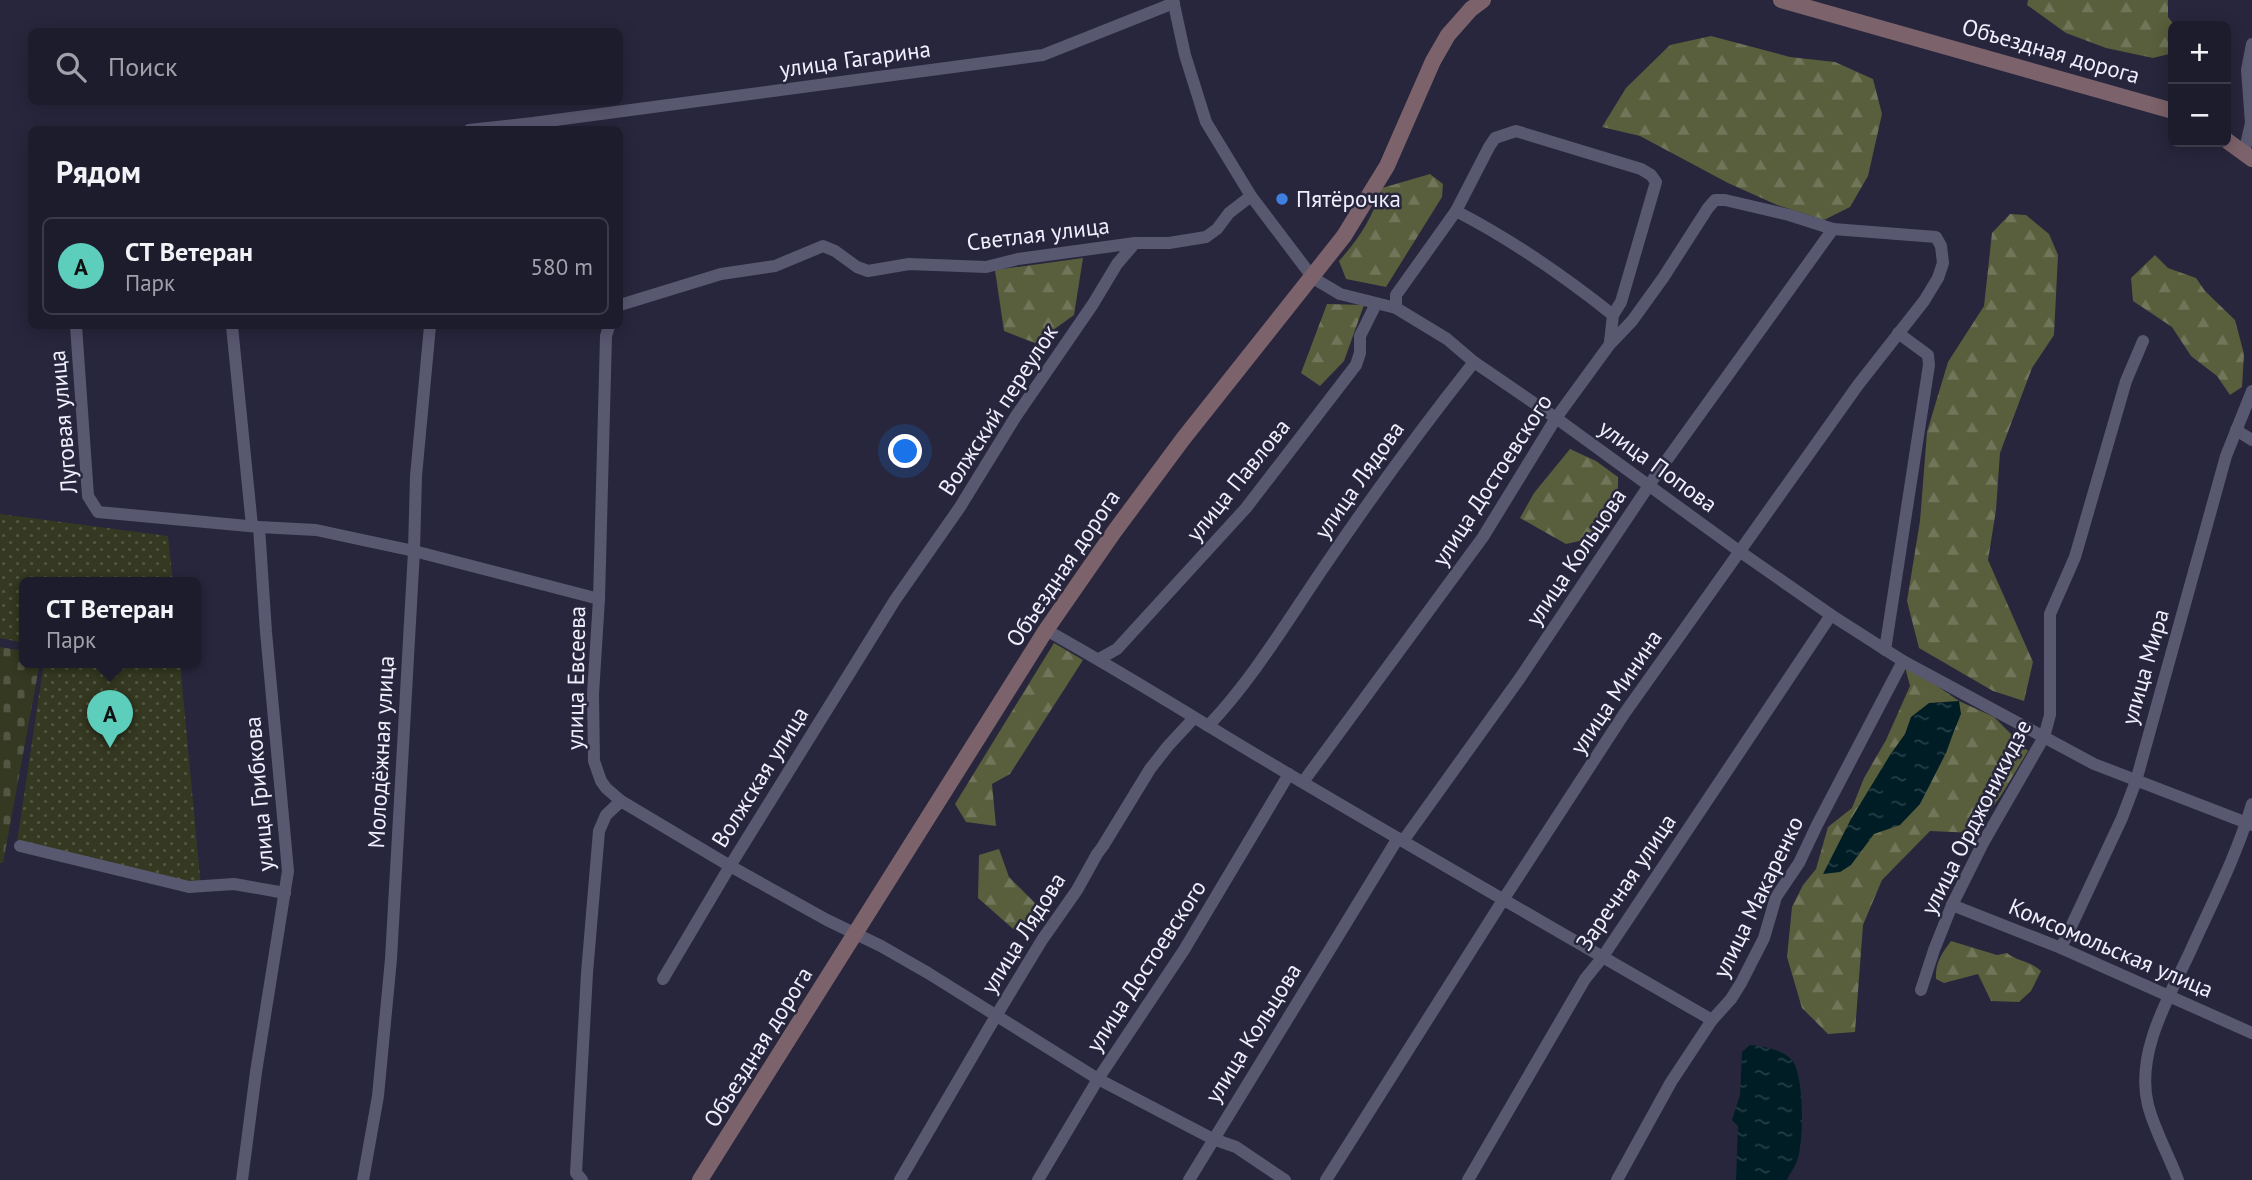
<!DOCTYPE html>
<html lang="ru">
<head>
<meta charset="utf-8">
<style>
  :root { --surface:#1d1c2d; --page:#2a2939; --text:#f1f3f6; --muted:#a0a1aa; --line:#3b3a49; --accent:#5ccebb }
  body { margin:0; font-family:"PT Sans",sans-serif; background:var(--page); color:var(--text) }
  .controls { position:absolute; right:21px; top:21px; display:grid; overflow:hidden; border-radius:10px; box-shadow:0 4px 18px #0003 }
  .controls button { width:63px; height:63px; display:grid; place-items:center; padding:0; border:0; border-bottom:2px solid var(--line); background:var(--surface); color:var(--text); font:35px sans-serif }
  .you { position:absolute; left:906px; top:452px; width:24px; height:24px; margin:-18px; border:5px solid #fff; border-radius:50%; background:#1a73e8; box-shadow:0 0 0 10px #1a73e833 }
  .badge { display:grid; place-items:center; width:46px; height:46px; border-radius:50%; background:var(--accent); color:#111; font-size:23px; font-weight:700 }
  .pin { position:absolute; translate:-50% -58px; filter:drop-shadow(0 2px 4px #0008) }
  .pin::after { content:''; position:absolute; top:37px; width:24px; height:21px; background:inherit; clip-path:polygon(0 0,100% 0,50% 100%) }
  .popup { position:absolute; left:19px; top:577px; width:182px; height:91px; box-sizing:border-box; display:grid; place-content:center; border-radius:10px; background:var(--surface); filter:drop-shadow(0 2px 5px #0005); font-size:23px; white-space:nowrap; color:var(--muted) }
  .popup b { font-size:26px; color:var(--text) }
  .popup::after { content:''; position:absolute; left:50%; top:100%; margin-left:-14px; border:14px solid transparent; border-top-color:var(--surface) }
  .list { margin:0; padding:0; list-style:none }
  h2 { display:flex; justify-content:space-between; align-items:center; height:91px; margin:0; padding:0 28px; font-size:30px }
  h2 small { font-size:23px; font-weight:400; color:var(--muted) }
  .list li { display:grid; grid-template-columns:46px 1fr auto; gap:21px; align-items:center; box-sizing:border-box; height:98px; margin:0 14px 14px; padding:0 14px; border:2px solid var(--line); border-radius:10px }
  .list b { display:block; font-size:26px; white-space:nowrap }
  .list p { margin:0; font-size:23px; white-space:nowrap; color:var(--muted) }
  .list em { font-size:23px; font-style:normal; color:var(--muted) }
  .icon { flex:none; width:38px; height:38px; fill:none; stroke:currentColor; stroke-width:2; stroke-linecap:round; stroke-linejoin:round }
  .map { position:relative; flex:none; width:2252px; height:1180px; overflow:hidden }
  .search { position:absolute; background:var(--surface); box-shadow:0 4px 18px #0003; left:28px; top:28px; width:595px; height:77px; display:flex; align-items:center; gap:18px; box-sizing:border-box; padding:0 24px; border-radius:10px; color:var(--muted); font-size:26px }
  .panel { position:absolute; background:var(--surface); box-shadow:0 4px 18px #0003; left:28px; top:126px; width:595px; height:203px; border-radius:10px }
  .map>svg:first-child { display:block }
</style>
</head>
<body>
<div class="map">
<svg width="2252" height="1180" viewBox="0 0 2252 1180">
  <defs>
    <pattern id="grass-dots" width="8" height="8" patternUnits="userSpaceOnUse" patternTransform="scale(1.75)"><rect width="8" height="8" fill="#353921"/><path d="M2 2h.1M6 6h.1" fill="none" stroke="#535642" stroke-width="1.8" stroke-linecap="round"/></pattern>
    <pattern id="forest-firs" width="22" height="20" patternUnits="userSpaceOnUse" patternTransform="scale(1.75)"><rect width="22" height="20" fill="#595e3c"/><path d="M5 1l3.5 6h-7zM16 11l3.5 6h-7z" fill="#717559"/></pattern>
    <pattern id="cemetery-stones" width="16" height="16" patternUnits="userSpaceOnUse" patternTransform="scale(1.75)"><rect width="16" height="16" fill="#353921"/><path d="M2 7V4a2 2 0 0 1 4 0v3zM10 15v-3a2 2 0 0 1 4 0v3z" fill="#535642"/></pattern>
    <pattern id="water-ripples" width="26" height="14" patternUnits="userSpaceOnUse" patternTransform="scale(1.75)"><rect width="26" height="14" fill="#001d25"/><path d="M2 4q2-2 4 0t4 0M15 11q2-2 4 0t4 0" fill="none" stroke="#263e46"/></pattern>
  </defs>
  <rect width="100%" height="100%" fill="#27263c"/>
  <g fill="url(#grass-dots)">
    <path d="M0,514L168,536L173,582H24V643L0,638Z"/>
    <path d="M44,662H180L201,888L16,849Z"/>
  </g>
  <g fill="url(#forest-firs)">
    <path d="M2028,0H2168V17L2175,26L2173,53L2153,58L2106,48L2066,33L2027,5Z"/>
    <path d="M1711,36L1790,57L1835,62L1873,79L1882,114L1868,176L1850,207L1824,220L1777,205L1728,183L1640,136L1602,127L1626,88L1670,45Z"/>
    <path d="M1430,174L1443,184L1442,197L1386,287L1346,279L1339,261C1361,236 1371,220 1382,188Z"/>
    <path d="M2010,214L2026,215L2049,234L2058,255L2054,335L2032,368L2000,453L1996,510L1988,560L2033,662L2024,701L1993,691L1919,648L1907,601L1920,521L1927,432L1948,362L1984,306L1992,233Z"/>
    <path d="M2155,255L2168,268L2196,278L2205,291L2235,320L2244,354L2242,387L2230,395L2217,376L2191,356L2172,327L2133,301L2131,278Z"/>
    <path d="M1083,258L1074,315L1035,343L1004,331L995,270Z"/>
    <path d="M1327,304L1364,305L1344,361L1320,386L1301,373Z"/>
    <path d="M1570,449L1596,461L1618,477C1619,506 1610,516 1593,538L1566,544L1520,518L1534,493Z"/>
    <path d="M1054,643L1083,660L1010,774L992,784L996,826L966,822L955,804Z"/>
    <path d="M1904,663L1959,701L1994,717L2028,751L2002,794L1974,833L1930,831L1882,880L1863,925L1855,1032L1828,1034L1802,1008L1787,957L1792,907L1803,885L1816,869L1828,827L1852,808L1864,778L1886,740L1910,686Z"/>
    <path d="M999,849L1009,877L1043,911L1020,935L978,898L979,855Z"/>
    <path d="M1951,941L1997,955L2007,953C2018,962 2029,960 2041,971L2031,991L2019,1002L1991,1001L1978,974L1944,983L1936,979C1935,963 1942,953 1951,941Z"/>
  </g>
  <path fill="url(#cemetery-stones)" d="M0,647L24,651V662H40L3,863H0Z"/>
  <g fill="url(#water-ripples)">
    <path d="M1959,701L1961,714L1954,731L1946,753L1920,804L1900,825L1874,834L1851,865L1840,872L1823,874L1851,819L1890,755L1905,734L1911,717L1929,703Z"/>
    <path d="M1750,1045C1762,1046 1781,1049 1791,1059C1805,1073 1804,1143 1797,1161C1795,1167 1790,1173 1787,1180H1736L1738,1126L1732,1120L1740,1095L1742,1052Z"/>
  </g>
  <g fill="none" stroke-linecap="round" stroke-linejoin="round">
    <g stroke="#595871" stroke-width="12">
      <path d="M1173,0L1185,55L1206,122L1251,196L1313,278L1340,294L1396,308L1447,339L1474,362L1556,418L1739,551L1831,615L1903,661L2094,764L2252,825"/>
      <path d="M469,130L533,123L1043,55L1174,3"/>
      <path d="M2244,153L2251,123L2247,70L2252,44"/>
      <path d="M1456,211C1512,240 1564,276 1613,315L1610,342"/>
      <path d="M620,305L721,274L775,266L823,246L835,251L857,267L868,271L909,264L986,267L1018,259L1135,243H1169L1206,237L1217,229L1229,213L1251,196"/>
      <path d="M1396,308V295L1456,211L1489,147L1495,138L1516,131L1641,169L1651,175L1656,182L1621,302L1613,315"/>
      <path d="M76,326L88,496L98,512L259,527L316,530L414,551L599,599"/>
      <path d="M232,326L252,526"/>
      <path d="M2236,430L2252,440"/>
      <path d="M1046,630C1124,673 1199,721 1275,766C1420,852 1566,936 1712,1020"/>
      <path d="M1885,650L1929,365L1928,355L1898,333"/>
      <path d="M1099,659L1117,649L1246,508L1356,365L1360,353V336L1376,304"/>
      <path d="M1208,726C1252,680 1286,623 1322,570C1370,499 1420,430 1474,362"/>
      <path d="M1303,782L1483,537L1556,418L1610,344L1632,321L1663,278L1708,208L1715,200H1725L1789,215L1833,229L1936,237L1941,246L1943,263L1938,278L1924,301L1858,385L1624,714L1503,900L1326,1180"/>
      <path d="M621,801L730,866L827,920L881,946L928,973L1098,1079L1213,1139L1236,1147L1285,1180"/>
      <path d="M1403,841L1520,678L1656,475L1833,229"/>
      <path d="M20,846L189,887L234,884L285,893"/>
      <path d="M1952,905L2061,948L2252,1033"/>
      <path d="M2061,948L2122,818L2136,781L2226,456L2252,391"/>
      <path d="M663,979L730,866L895,600L960,507L1016,416L1093,304L1117,264L1135,243"/>
      <path d="M1921,990L1934,950L1952,905L1983,843L2044,737L2050,715V614L2075,557L2126,381L2143,341"/>
      <path d="M242,1180L256,1072L288,871L266,632L259,527"/>
      <path d="M363,1180L378,1096L391,959L414,551L416,476L430,326"/>
      <path d="M582,1180L576,1173L587,973L599,831L606,815L621,801L606,788L601,781L594,761L593,694L599,599L606,336L609,326"/>
      <path d="M900,1180L996,1016L1042,940L1077,890L1097,854L1103,846L1150,769L1168,746L1194,718"/>
      <path d="M1038,1180L1098,1079L1184,950L1289,774"/>
      <path d="M1189,1180L1398,838"/>
      <path d="M1468,1180L1585,979L1602,958L1831,615"/>
      <path d="M1617,1180L1671,1082L1712,1020L1731,999L1741,983L1764,938L1776,897L1799,863L1817,825L1903,661"/>
      <path d="M2178,1180C2169,1156 2154,1129 2148,1105C2135,1053 2169,997 2190,952C2212,903 2237,855 2252,804"/>
    </g>
    <g stroke="#7c626a" stroke-width="16">
      <path d="M1781,0L2173,111"/>
      <path d="M2226,140L2252,159"/>
      <path d="M700,1180L1046,630L1114,532L1183,439L1344,236L1387,166L1433,61L1448,35L1471,9L1483,0"/>
    </g>
  </g>
  <circle fill="#3f7fe0" stroke="#27263c" stroke-width="2.5" cx="1282" cy="199" r="7"/>
  <g text-anchor="middle" stroke-width="5" stroke-linejoin="round" paint-order="stroke">
    <g font-size="23" fill="#efeffe" stroke="#27263c">
      <text transform="translate(2051 51) rotate(16)" y="8">Объездная дорога</text>
      <text transform="translate(855 59) rotate(-8)" y="8">улица Гагарина</text>
      <text transform="translate(1038 234) rotate(-7)" y="8">Светлая улица</text>
      <text transform="translate(998 410) rotate(-57)" y="8">Волжский переулок</text>
      <text transform="translate(63 422) rotate(-95)" y="8">Луговая улица</text>
      <text transform="translate(1658 466) rotate(36)" y="8">улица Попова</text>
      <text transform="translate(1238 480) rotate(-51)" y="8">улица Павлова</text>
      <text transform="translate(1359 480) rotate(-55)" y="8">улица Лядова</text>
      <text transform="translate(1492 480) rotate(-57)" y="8">улица Достоевского</text>
      <text transform="translate(1576 557) rotate(-56)" y="8">улица Кольцова</text>
      <text transform="translate(1063 568) rotate(-56)" y="8">Объездная дорога</text>
      <text transform="translate(2145 667) rotate(-74)" y="8">улица Мира</text>
      <text transform="translate(576 678) rotate(-89)" y="8">улица Евсеева</text>
      <text transform="translate(1616 692) rotate(-56)" y="8">улица Минина</text>
      <text transform="translate(381 752) rotate(-87)" y="8">Молодёжная улица</text>
      <text transform="translate(760 777) rotate(-58)" y="8">Волжская улица</text>
      <text transform="translate(259 794) rotate(-95)" y="8">улица Грибкова</text>
      <text transform="translate(1976 817) rotate(-63)" y="8">улица Орджоникидзе</text>
      <text transform="translate(1626 882) rotate(-56)" y="8">Заречная улица</text>
      <text transform="translate(1758 897) rotate(-64)" y="8">улица Макаренко</text>
      <text transform="translate(1023 933) rotate(-58)" y="8">улица Лядова</text>
      <text transform="translate(2111 948) rotate(23)" y="8">Комсомольская улица</text>
      <text transform="translate(1146 966) rotate(-57)" y="8">улица Достоевского</text>
      <text transform="translate(1253 1033) rotate(-58)" y="8">улица Кольцова</text>
      <text transform="translate(758 1047) rotate(-58)" y="8">Объездная дорога</text>
    </g>
    <g font-size="23" fill="#efeffe" stroke="#27263c" text-anchor="start">
      <text x="1296" y="207">Пятёрочка</text>
    </g>
  </g>
</svg>
<div class="controls">
<button>+</button>
<button>−</button>
</div>
<div class="you"></div>
<div class="pin badge" style="left:110px;top:748px">A</div>
<div class="popup"><b>СТ Ветеран</b>Парк</div>
<div class="search"><svg class="icon" aria-label="search" viewBox="0 0 24 24"><circle cx="10" cy="10" r="6"/><path d="M15 15l6 6"/></svg>Поиск</div>
<section class="panel">
<h2>Рядом<small></small></h2>
<ul class="list">
<li><span class="badge">A</span><div><b>СТ Ветеран</b><p>Парк</p></div><em>580 m</em></li>
</ul>
</section>
</div>
</body>
</html>
